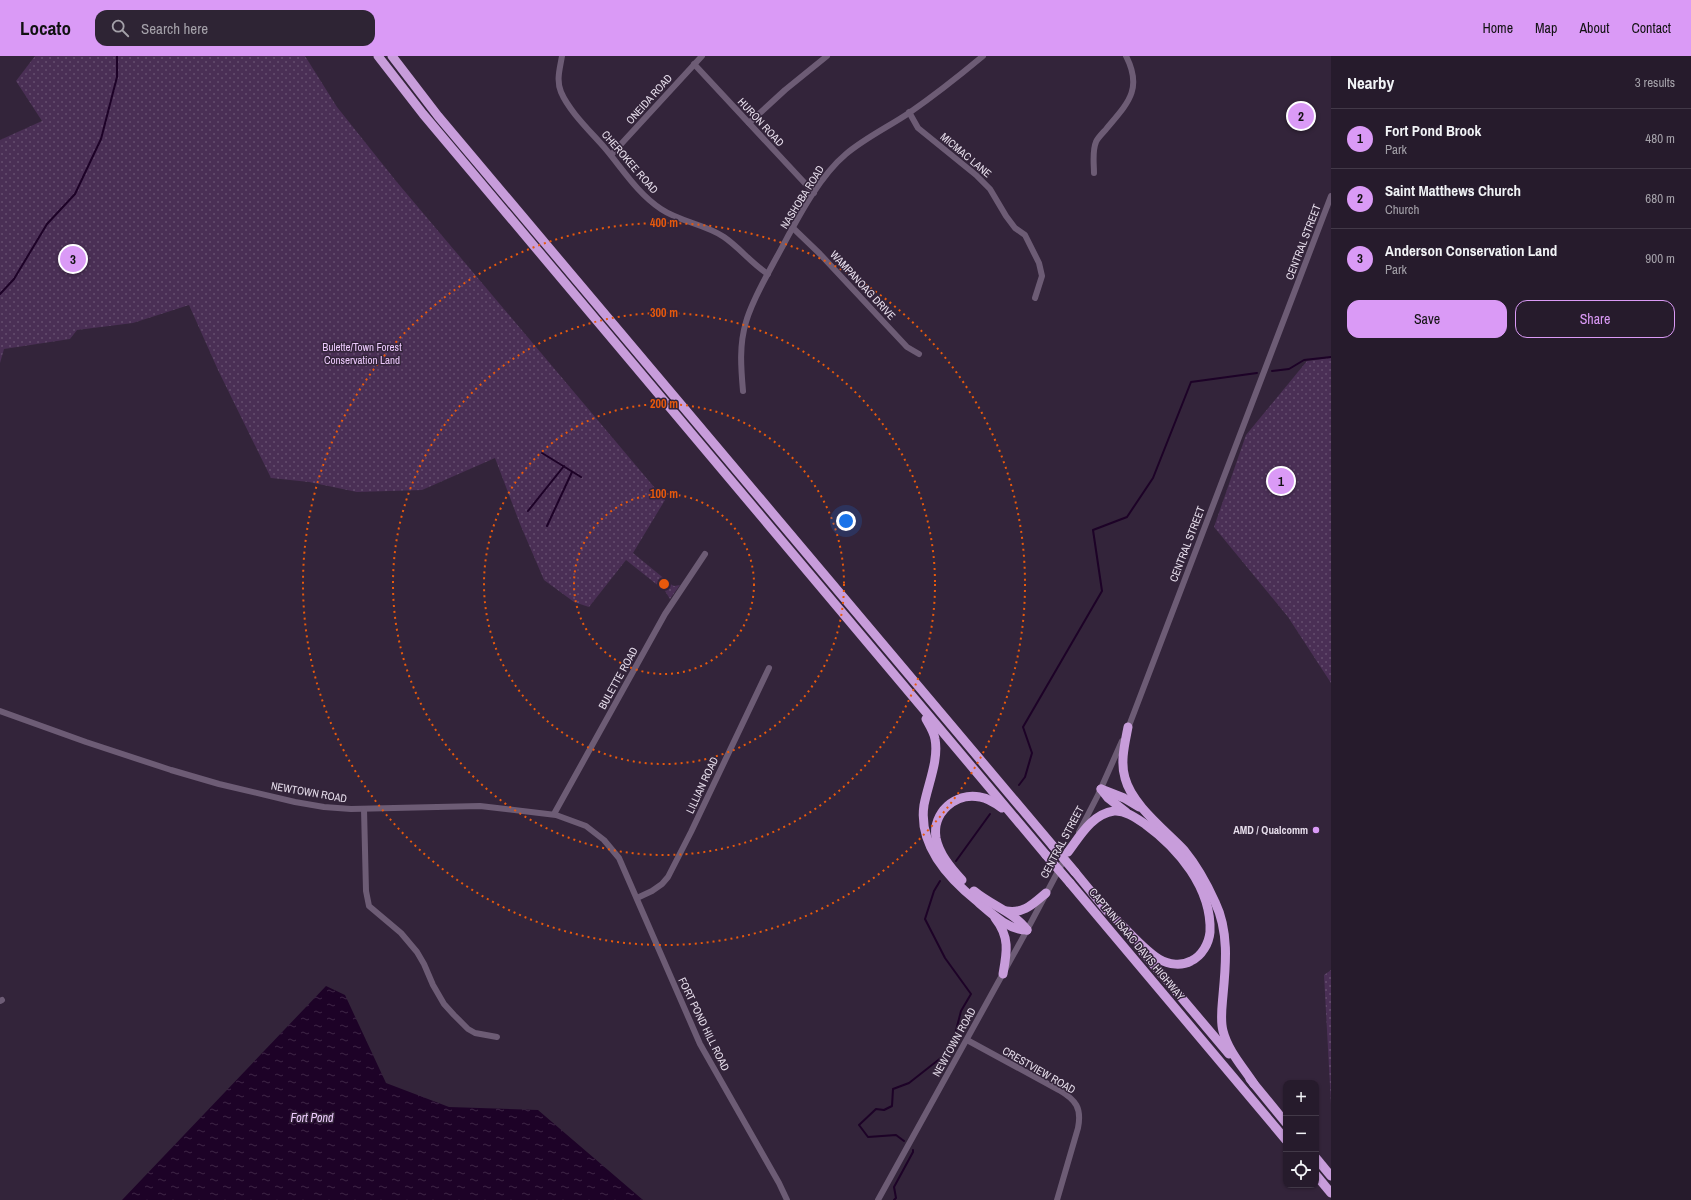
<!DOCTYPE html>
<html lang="en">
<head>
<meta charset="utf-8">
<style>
  :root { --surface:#261b2c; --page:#2e2434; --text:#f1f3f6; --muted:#a4a1a9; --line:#423948; --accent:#da9af6 }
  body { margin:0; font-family:"Archivo Narrow",sans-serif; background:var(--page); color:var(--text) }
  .controls { position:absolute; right:12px; bottom:12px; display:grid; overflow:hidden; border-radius:8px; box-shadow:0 1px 3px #0004 }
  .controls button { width:36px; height:36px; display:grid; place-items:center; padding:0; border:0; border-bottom:1px solid var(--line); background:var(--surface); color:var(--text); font:20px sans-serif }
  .you { position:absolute; left:846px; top:465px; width:14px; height:14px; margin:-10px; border:3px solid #fff; border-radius:50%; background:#1a73e8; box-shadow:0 0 0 6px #1a73e833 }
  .badge { display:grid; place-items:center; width:26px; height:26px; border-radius:50%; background:var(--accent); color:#111; font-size:13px; font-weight:700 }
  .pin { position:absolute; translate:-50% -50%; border:2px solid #fff; box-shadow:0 1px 4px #0006 }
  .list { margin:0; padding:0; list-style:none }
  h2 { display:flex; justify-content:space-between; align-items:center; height:52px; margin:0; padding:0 16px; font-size:17px }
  h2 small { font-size:13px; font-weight:400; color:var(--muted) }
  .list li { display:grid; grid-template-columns:26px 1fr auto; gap:12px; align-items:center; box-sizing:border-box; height:60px; padding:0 16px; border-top:1px solid var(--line) }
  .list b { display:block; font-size:15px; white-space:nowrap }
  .list p { margin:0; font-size:13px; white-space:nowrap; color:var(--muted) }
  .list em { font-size:13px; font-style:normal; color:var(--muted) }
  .actions { display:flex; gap:8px; padding:12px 16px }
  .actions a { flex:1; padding:9px 0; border:1px solid var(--accent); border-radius:12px; text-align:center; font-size:14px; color:var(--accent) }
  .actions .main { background:var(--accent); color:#111 }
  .icon { flex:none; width:22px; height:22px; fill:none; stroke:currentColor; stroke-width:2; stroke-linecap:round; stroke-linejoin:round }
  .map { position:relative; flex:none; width:1331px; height:1144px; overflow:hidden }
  header { display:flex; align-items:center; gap:24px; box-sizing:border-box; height:56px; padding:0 20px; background:var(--accent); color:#111 }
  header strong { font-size:19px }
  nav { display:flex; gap:22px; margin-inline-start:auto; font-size:14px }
  .search { width:280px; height:36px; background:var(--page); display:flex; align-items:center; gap:10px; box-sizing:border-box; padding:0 14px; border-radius:12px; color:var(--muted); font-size:15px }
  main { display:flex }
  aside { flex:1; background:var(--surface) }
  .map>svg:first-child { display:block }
</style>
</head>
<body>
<header>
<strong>Locato</strong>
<div class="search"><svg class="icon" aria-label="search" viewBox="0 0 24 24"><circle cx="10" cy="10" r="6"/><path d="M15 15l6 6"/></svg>Search here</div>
<nav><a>Home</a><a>Map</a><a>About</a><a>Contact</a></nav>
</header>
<main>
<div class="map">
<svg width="1331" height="1144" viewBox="0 0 1331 1144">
  <defs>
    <pattern id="green-dots" width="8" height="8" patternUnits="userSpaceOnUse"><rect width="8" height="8" fill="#4a2f55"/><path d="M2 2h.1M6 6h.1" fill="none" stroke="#644d6e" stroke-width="1.8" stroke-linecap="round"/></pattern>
    <pattern id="water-ripples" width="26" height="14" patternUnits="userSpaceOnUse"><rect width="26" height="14" fill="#1d0227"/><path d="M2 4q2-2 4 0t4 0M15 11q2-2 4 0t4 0" fill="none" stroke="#3e2646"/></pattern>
  </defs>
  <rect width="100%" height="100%" fill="#33243a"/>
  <g fill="url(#green-dots)">
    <path d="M35,0H305L337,51L396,125L665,444L633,497L672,529L674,530L680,529L670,543L665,535L626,504L589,551L574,546L544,524L520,468L495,402L422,434L357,436L309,426L271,422L218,314L189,249L133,267L77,274L70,283L4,293L0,307V84L42,65L16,25Z"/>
    <path d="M1331,302V627L1288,561L1214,471L1246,379L1307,305Z"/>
    <path d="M1331,914V1048L1324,919Z"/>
  </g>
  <path fill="url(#water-ripples)" d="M326,930L345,939L386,1027L449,1051L538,1054L643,1144H122Z"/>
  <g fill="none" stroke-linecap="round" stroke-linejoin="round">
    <g stroke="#1d0227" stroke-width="2">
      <path d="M0,238L14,223L47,168L75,138L101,83L117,21V0"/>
      <path d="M1272,315L1289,313L1304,304L1331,301"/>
      <path d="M542,397L581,421"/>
      <path d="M528,455L564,410"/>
      <path d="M547,470L572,416"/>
      <path d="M1019,729L1025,721L1032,697L1023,671L1102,535L1093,474L1127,461L1153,422L1191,326L1257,317"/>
      <path d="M956,805L990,758"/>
      <path d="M904,1085L896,1079L868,1081L859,1069L876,1053L884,1054L892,1050L893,1033L909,1027L951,994L961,955L971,938L945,902L925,863L934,835L940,825"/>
      <path d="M894,1144L896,1142L894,1131L913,1096V1094"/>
    </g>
    <g stroke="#6d5c75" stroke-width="6">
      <path d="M562,0C560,12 556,24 561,36C569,55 590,75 604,91C622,112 637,137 661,153C680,166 705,168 724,181C740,192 752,208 768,218"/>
      <path d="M694,8L814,137"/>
      <path d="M909,56L918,72L976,119L990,133L1006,160L1015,172L1025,179L1039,207L1042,220L1035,242"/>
      <path d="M749,67L785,34L827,0"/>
      <path d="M611,99L702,0"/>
      <path d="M1094,117C1094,108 1092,95 1096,86C1098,81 1104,76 1107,72C1128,47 1143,33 1126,0"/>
      <path d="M793,172L820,198L907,291L919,298"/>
      <path d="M743,335C741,312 739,289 746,266C752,245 764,225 774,206C793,172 816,123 846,98C865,82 888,71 909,57C935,39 959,20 983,0"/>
      <path d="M0,655L86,686L171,714L219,728L295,746L324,751L351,753L480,750L556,759L586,770L604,784L619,802L700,988L779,1127L787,1144"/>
      <path d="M1127,675L1331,140"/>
      <path d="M364,753L366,835L369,850L401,877L417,896L424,908L433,929L444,948L454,959L468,973L475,977L497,981"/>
      <path d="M554,758L665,558L705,498"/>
      <path d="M1079,776L1098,739L1122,685"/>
      <path d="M637,842L652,835L662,828L668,821L691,776L769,612"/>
      <path d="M0,945L2,944"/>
      <path d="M967,984L1059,1034C1076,1044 1082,1052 1078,1072L1057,1144"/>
      <path d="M878,1144L1027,874L1065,802"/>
    </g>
    <g stroke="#c89ddb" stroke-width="9">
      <path d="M378,0L423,58L1046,799"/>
      <path d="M392,0L438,60L1053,790"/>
      <path d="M926,663C930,670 934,676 935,683C939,704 928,728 924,749C918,789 949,823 978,846C992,858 1008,874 1027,874"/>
      <path d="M1128,671C1125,687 1120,706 1125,722C1132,749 1165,774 1184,794C1197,810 1207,828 1215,846C1229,875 1226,908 1223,939C1222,951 1220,964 1223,975C1228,995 1243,1011 1254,1028"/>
      <path d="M1101,733L1124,742L1139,751"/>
      <path d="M1101,733L1108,742L1126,756"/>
      <path d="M1068,796C1080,780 1092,758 1114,755C1125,754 1136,762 1145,768C1178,792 1212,832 1210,876C1209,887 1202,900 1191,905C1182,910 1169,909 1159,903C1142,893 1120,866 1104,851"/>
      <path d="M1075,816L1107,855"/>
      <path d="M962,824C951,812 939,798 936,782C932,757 955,736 980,741C988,742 995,747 1002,752"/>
      <path d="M1070,827L1286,1084"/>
      <path d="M974,835C992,850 1014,856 1027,874"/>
      <path d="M1006,855C1024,858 1033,848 1046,837"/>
      <path d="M995,862C1010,881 1007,896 1003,918"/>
      <path d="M1142,895L1229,998"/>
      <path d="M1250,1023L1286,1067"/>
      <path d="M1316,1102L1331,1120"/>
      <path d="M1316,1119L1331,1137"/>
    </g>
    <g stroke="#c89ddb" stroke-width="9">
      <path d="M1053,790L1075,816"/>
      <path d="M1046,799L1070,827"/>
    </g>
  </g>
  <g fill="none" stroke="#e8590c" stroke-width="2" stroke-dasharray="2 4">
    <circle cx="664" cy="528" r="90"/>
    <circle cx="664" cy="528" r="180"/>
    <circle cx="664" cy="528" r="271"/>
    <circle cx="664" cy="528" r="361"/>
  </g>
  <circle fill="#da9af6" stroke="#33243a" stroke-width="1.5" cx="1316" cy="774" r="4"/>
  <g text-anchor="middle" stroke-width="3" stroke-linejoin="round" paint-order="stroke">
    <g font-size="11" fill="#e7deec" stroke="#33243a">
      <text transform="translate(649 43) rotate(-48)" y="4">ONEIDA ROAD</text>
      <text transform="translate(761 66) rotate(47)" y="4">HURON ROAD</text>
      <text transform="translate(966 99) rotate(40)" y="4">MICMAC LANE</text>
      <text transform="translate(630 106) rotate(49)" y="4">CHEROKEE ROAD</text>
      <text transform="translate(802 141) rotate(-58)" y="4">NASHOBA ROAD</text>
      <text transform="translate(1303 186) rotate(-69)" y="4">CENTRAL STREET</text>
      <text transform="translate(863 229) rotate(47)" y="4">WAMPANOAG DRIVE</text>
      <text transform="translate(1187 488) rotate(-69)" y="4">CENTRAL STREET</text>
      <text transform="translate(618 622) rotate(-61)" y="4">BULETTE ROAD</text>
      <text transform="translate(702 729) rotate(-65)" y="4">LILLIAN ROAD</text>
      <text transform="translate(309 736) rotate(10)" y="4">NEWTOWN ROAD</text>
      <text transform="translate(1062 786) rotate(-62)" y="4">CENTRAL STREET</text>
      <text transform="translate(1137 888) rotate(50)" y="4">CAPTAIN ISAAC DAVIS HIGHWAY</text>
      <text transform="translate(704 968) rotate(64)" y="4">FORT POND HILL ROAD</text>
      <text transform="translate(954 986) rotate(-61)" y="4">NEWTOWN ROAD</text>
      <text transform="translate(1039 1014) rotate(30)" y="4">CRESTVIEW ROAD</text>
    </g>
    <g font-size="11" fill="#ecc9fc" stroke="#33243a">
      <text x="362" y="295">Bulette/Town Forest<tspan x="362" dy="13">Conservation Land</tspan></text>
    </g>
    <g font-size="11" font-weight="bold" fill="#e7deec" stroke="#33243a" text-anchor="end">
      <text x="1308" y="778">AMD / Qualcomm</text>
    </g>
    <g font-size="12" font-style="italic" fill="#efccff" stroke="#33243a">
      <text x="312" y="1066">Fort Pond</text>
    </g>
  </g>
  <circle cx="664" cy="528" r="6" fill="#e8590c" stroke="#33243a" stroke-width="2"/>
  <g font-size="12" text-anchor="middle" font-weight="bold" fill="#e8590c" stroke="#33243a" stroke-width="3" stroke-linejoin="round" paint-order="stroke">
    <text x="664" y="171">400 m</text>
    <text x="664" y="261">300 m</text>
    <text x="664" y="352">200 m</text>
    <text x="664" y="442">100 m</text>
  </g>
</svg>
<div class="controls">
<button>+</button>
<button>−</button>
<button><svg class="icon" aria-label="locate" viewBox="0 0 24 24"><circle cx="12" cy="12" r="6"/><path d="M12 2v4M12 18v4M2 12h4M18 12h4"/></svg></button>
</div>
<div class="you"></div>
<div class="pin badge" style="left:1281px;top:425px">1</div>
<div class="pin badge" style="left:1301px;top:60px">2</div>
<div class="pin badge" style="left:73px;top:203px">3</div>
</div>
<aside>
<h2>Nearby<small>3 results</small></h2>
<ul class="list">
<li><span class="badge">1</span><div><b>Fort Pond Brook</b><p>Park</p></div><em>480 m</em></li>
<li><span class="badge">2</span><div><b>Saint Matthews Church</b><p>Church</p></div><em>680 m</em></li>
<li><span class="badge">3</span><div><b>Anderson Conservation Land</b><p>Park</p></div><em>900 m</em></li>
</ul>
<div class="actions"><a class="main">Save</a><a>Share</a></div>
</aside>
</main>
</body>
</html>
